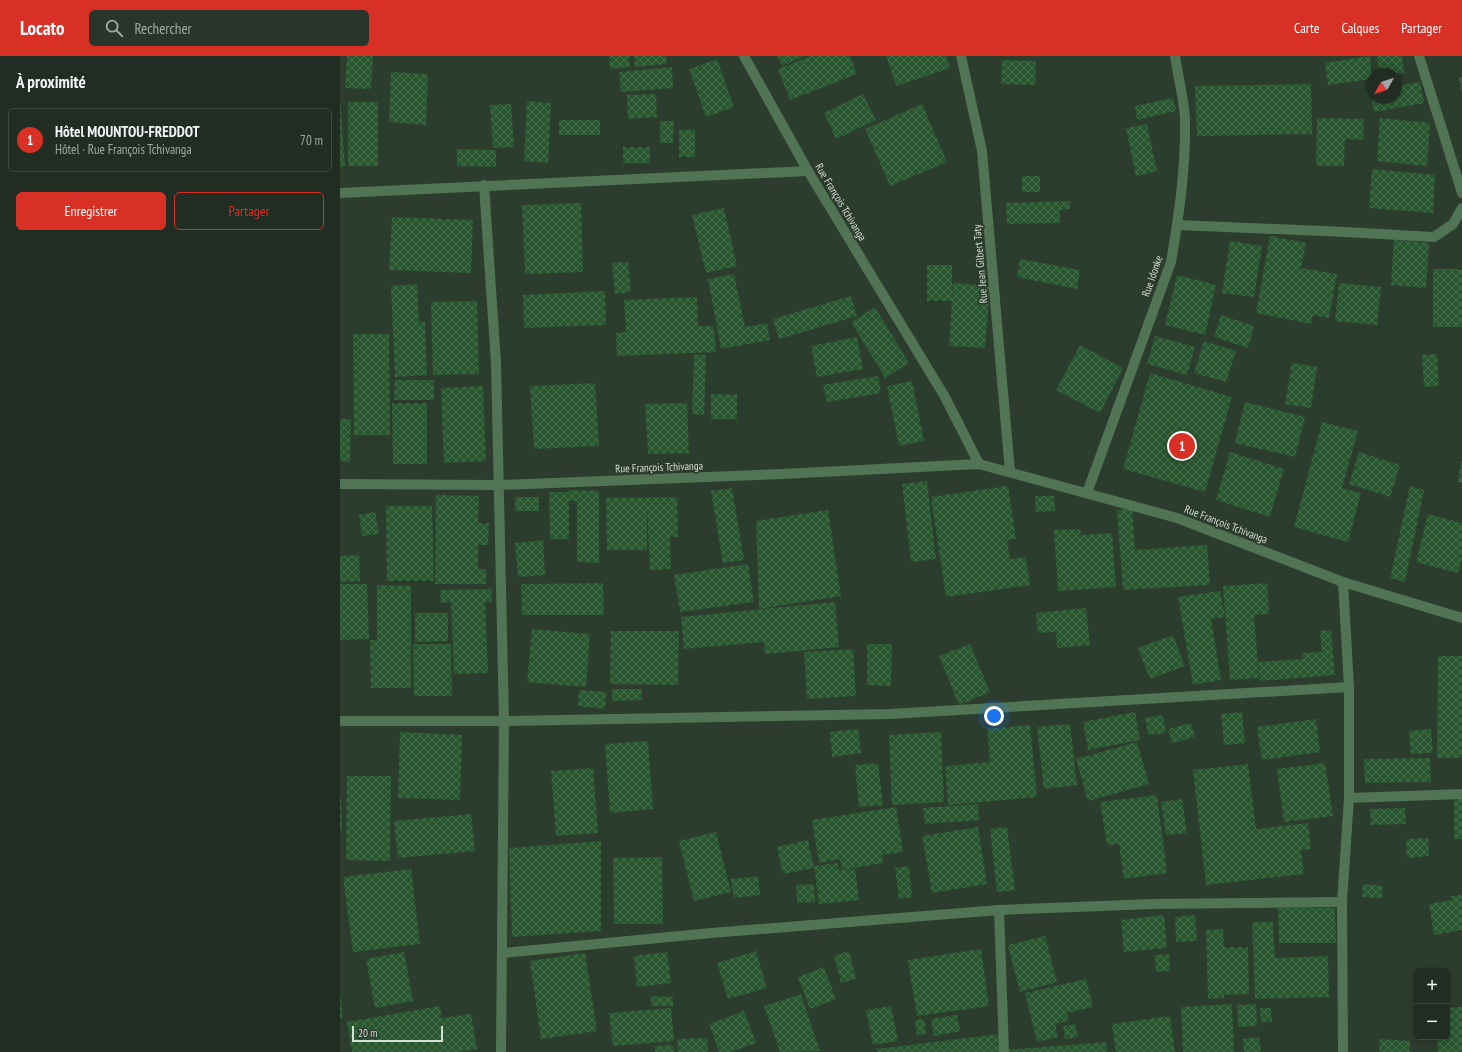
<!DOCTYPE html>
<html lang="fr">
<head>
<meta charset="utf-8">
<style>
  :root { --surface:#212d22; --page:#29352a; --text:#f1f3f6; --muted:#a2a8a5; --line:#3e4940; --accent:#d93025 }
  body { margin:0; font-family:"PT Sans Narrow",sans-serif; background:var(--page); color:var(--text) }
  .controls { position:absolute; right:12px; bottom:12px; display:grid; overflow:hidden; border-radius:6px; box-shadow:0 2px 6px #0003 }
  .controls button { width:36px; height:36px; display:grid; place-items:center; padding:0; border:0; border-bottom:1px solid var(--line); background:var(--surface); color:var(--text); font:20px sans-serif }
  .compass { position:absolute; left:1026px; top:12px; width:36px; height:36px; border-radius:50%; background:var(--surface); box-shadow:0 2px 6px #0003; rotate:231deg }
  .scale { position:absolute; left:12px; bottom:10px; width:91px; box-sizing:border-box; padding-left:4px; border:2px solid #d4ded4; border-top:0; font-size:11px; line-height:14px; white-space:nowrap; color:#d4ded4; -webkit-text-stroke:3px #2c3c2d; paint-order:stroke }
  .you { position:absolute; left:654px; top:660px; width:14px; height:14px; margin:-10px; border:3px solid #fff; border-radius:50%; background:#1a73e8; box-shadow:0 0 0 6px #1a73e833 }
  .badge { display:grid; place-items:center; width:26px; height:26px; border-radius:50%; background:var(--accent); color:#fff; font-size:13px; font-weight:700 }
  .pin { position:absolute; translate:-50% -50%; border:2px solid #fff; box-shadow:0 1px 4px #0006 }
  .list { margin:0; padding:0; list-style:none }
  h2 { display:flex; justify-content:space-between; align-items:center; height:52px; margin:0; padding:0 16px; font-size:17px }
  h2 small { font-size:13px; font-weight:400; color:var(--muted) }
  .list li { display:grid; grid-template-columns:26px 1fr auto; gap:12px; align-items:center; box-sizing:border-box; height:64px; margin:0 8px 8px; padding:0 8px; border:1px solid var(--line); border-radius:6px }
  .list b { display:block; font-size:15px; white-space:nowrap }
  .list p { margin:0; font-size:13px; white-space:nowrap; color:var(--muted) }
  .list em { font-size:13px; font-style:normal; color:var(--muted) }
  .actions { display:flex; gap:8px; padding:12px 16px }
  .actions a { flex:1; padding:9px 0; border:1px solid var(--accent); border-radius:6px; text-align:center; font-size:14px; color:var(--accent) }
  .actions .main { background:var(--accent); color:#fff }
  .icon { flex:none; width:22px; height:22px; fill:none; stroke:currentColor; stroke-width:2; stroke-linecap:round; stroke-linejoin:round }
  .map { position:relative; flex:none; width:1122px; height:996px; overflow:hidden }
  header { display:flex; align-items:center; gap:24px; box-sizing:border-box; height:56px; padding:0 20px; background:var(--accent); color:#fff }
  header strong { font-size:19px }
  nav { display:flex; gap:22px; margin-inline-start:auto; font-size:14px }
  .search { width:280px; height:36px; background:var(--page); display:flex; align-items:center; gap:10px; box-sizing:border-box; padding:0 14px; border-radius:6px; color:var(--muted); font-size:15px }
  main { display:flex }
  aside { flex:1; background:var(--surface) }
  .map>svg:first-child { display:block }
</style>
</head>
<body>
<header>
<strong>Locato</strong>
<div class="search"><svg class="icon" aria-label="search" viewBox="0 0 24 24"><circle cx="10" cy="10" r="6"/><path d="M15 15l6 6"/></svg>Rechercher</div>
<nav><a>Carte</a><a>Calques</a><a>Partager</a></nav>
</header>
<main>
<aside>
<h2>À proximité<small></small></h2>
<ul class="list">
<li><span class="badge">1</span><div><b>Hôtel MOUNTOU-FREDDOT</b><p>Hôtel · Rue François Tchivanga</p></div><em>70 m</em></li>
</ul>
<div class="actions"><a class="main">Enregistrer</a><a>Partager</a></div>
</aside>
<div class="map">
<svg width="1122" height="996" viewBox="0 0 1122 996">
  <defs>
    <pattern id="building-cross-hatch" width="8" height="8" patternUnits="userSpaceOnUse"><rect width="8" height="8" fill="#28562f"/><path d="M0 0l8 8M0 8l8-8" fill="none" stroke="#466e4c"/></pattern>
  </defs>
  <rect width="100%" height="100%" fill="#2c3c2d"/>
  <g fill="url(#building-cross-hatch)">
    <path d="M7,0H33L31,33L5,32Z"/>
    <path d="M269,0H289L290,11L270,13Z"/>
    <path d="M294,0H326L327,8L295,11Z"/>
    <path d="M437,0H464L442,10Z"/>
    <path d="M471,0H510L517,18L450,44L438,13Z"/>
    <path d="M546,0H606L610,12L556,30Z"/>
    <path d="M1030,0L1032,23L988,29L985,7Z"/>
    <path d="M1037,0H1062L1064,17L1039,18Z"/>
    <path d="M377,3L394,51L366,61L349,13Z"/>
    <path d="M662,4L696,5L695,29L661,28Z"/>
    <path d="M332,11L333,32L281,36L279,16Z"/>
    <path d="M51,16L88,18L86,69L49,66Z"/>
    <path d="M1122,21V34H1121L1119,22Z"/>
    <path d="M1080,26L1084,47L1034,56L1030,35L1032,34V42H1056V30Z"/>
    <path d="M971,28L972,78L857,80L855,30Z"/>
    <path d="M316,38L317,61L288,63L287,39Z"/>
    <path d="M523,38L536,64L496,83L484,57Z"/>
    <path d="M0,41L5,111H0Z"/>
    <path d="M833,42L836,55L797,64L795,50Z"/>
    <path d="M187,45L211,47L208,107L184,105Z"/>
    <rect x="8" y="46" width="30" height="64"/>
    <path d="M171,48L174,91L153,92L150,49Z"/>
    <path d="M582,48L607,106L550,130L525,73Z"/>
    <path d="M977,62L1024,63L1023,84L1005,83L1004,110H976Z"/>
    <path d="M1040,62L1090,67L1087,110L1037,105Z"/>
    <rect x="219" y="64" width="41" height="15"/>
    <path d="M320,65H334L333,87H320Z"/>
    <path d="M807,68L817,115L796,120L786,72Z"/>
    <rect x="339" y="74" width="16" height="27"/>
    <rect x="283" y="91" width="27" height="16"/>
    <path d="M117,93L156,94V111L117,110Z"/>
    <path d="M1032,113L1095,119L1093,157L1029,152Z"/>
    <rect x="682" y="120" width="18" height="16"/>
    <path d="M730,145V153L720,154V167L667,168L666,147Z"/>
    <path d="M241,147L243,216L185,218L182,149Z"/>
    <path d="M384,152L397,210L366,217L352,159Z"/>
    <path d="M52,161L133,164L131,217L49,214Z"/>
    <path d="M930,180L966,187L961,212L997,218L989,262L973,259L971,268L916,257Z"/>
    <path d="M1054,184L1089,187L1086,232L1051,229Z"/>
    <path d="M890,185L922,190L914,241L882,237Z"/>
    <path d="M680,203L740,214L737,233L677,221Z"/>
    <path d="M288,206L291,236L275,238L272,207Z"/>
    <path d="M587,209H612V240L613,227L650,230L645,292L609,290L612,245H587Z"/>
    <rect x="1093" y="213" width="29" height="58"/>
    <path d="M394,218L405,271L427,267L430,284L381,293L368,223Z"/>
    <path d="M837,219L876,229L865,279L825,269Z"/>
    <path d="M999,227L1041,231L1037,269L995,265Z"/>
    <path d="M77,228L79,266H85L87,319L55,321L51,230Z"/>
    <path d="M265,235L266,269L184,272L183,239Z"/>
    <path d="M511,240L517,260L439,283L433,263Z"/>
    <path d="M357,241L358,270H374L376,296L277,300L276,277L286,276L284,244Z"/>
    <path d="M137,245L139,318L93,319L91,246Z"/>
    <path d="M535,251L569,307L545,322L511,266Z"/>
    <path d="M881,259L914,270L908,292L874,281Z"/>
    <path d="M13,278H49L50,379H14Z"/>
    <path d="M815,280L855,291L847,319L807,308Z"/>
    <path d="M517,281L523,313L477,321L471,290Z"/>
    <path d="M864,285L896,295L886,326L854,317Z"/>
    <path d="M740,289L783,312L760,357L716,334Z"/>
    <path d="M1097,298L1099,330L1084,331L1082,299Z"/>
    <path d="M354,299H366L364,359L352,358Z"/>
    <path d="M952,307L977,311L971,352L945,348Z"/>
    <path d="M810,317L892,341L865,436L783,413Z"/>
    <path d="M538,320L541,337L487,346L483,329Z"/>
    <path d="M55,324H94V344H54Z"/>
    <path d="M572,325L584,385L559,390L547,330Z"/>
    <path d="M255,327L259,390L194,393L190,330Z"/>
    <path d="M143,330L146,405L104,407L101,332Z"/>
    <path d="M371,338L397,339V363H371Z"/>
    <path d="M905,346L965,361L955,401L895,387Z"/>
    <path d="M52,347H87V408H53Z"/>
    <path d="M347,347L349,397L308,398L305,348Z"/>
    <path d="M0,363H11L10,406L0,405Z"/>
    <path d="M982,366L1018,375L1002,432L1021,437L1008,486L954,471Z"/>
    <path d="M890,396L944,413L930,461L876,444Z"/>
    <path d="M1019,396L1060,409L1050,441L1009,428Z"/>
    <path d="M1121,405H1122V427L1118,426Z"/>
    <path d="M587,425L596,503L571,506L562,428Z"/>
    <path d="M668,430L676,483L667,484L670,503L686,501L690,529L606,541L591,441Z"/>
    <path d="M1070,430L1084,434L1065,526L1050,522Z"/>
    <path d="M392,432L404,504L383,507L371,435Z"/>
    <path d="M229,434L259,435V507L237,506V445H229V483H210L209,436H229Z"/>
    <path d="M96,439L139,440L138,467H149L148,489H138V513H146V528H95Z"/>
    <path d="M695,440H714L715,455L696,456Z"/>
    <rect x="175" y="441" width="24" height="14"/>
    <path d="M337,441L338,481H330L331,513L310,514L307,451V494H267L266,442Z"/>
    <path d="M46,450H92L94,525H47Z"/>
    <path d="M792,452L795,494L867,489L870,529L783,534L777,454Z"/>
    <path d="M488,454L501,540L419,553L416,465Z"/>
    <path d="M35,456L39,478L22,480L19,459Z"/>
    <path d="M1088,458L1122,467V502L1118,517L1076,506Z"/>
    <path d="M740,473L741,479L772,477L776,531L718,535L714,474Z"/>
    <path d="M203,484L205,519L178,521L175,487Z"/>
    <path d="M19,499L20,525L0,526V500Z"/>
    <path d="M408,508L414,546L340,556L334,519Z"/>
    <path d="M263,527L264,559H182L181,528Z"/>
    <path d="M927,527L929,558L914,559L919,622L890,624L883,530Z"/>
    <path d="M0,528H27L29,583L0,584Z"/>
    <path d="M37,529L71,530V632H31L30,584H37Z"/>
    <path d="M151,533L152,546H145L148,617L114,618L111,546L101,547L100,534Z"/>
    <path d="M880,535L885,561L871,563L881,624L853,629L838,541Z"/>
    <path d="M495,546L499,591L425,598L424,586L344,593L341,561Z"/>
    <path d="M746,552L750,589L717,592L716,576L698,577L696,557Z"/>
    <path d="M75,557H108V585L75,586Z"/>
    <path d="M192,573L250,578L246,631L187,626Z"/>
    <path d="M991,574L995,619L920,625L918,606L963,603L962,597L982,596L980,575Z"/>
    <path d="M271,575H339L338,629L270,628Z"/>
    <path d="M833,579L845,610L810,623L798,592Z"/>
    <path d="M73,588H111L112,640H74Z"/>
    <path d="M527,588H552L551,630L527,629Z"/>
    <path d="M630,588L650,636L619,649L599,600Z"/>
    <path d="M513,593L516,640L467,643L464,596Z"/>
    <path d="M1098,600H1122V702H1097Z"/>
    <path d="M272,633H302V644L272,645Z"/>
    <path d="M239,634L266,636L265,653L238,650Z"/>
    <path d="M795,656L800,684L748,694L743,666Z"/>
    <path d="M902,656L905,687L884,689L881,658Z"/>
    <path d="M823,659L826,677L808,679L805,662Z"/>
    <path d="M976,663L980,696L922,704L917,671Z"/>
    <path d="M851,667L855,681L832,687L828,673Z"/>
    <path d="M730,668L737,729L704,733L697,671Z"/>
    <path d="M690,669L697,741L608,749L605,710L650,706L647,673Z"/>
    <path d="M518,673L521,697L492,701L490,676Z"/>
    <path d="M1091,673L1093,697L1071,698L1069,675Z"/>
    <path d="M60,676L122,679L120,744L58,742Z"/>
    <path d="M601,676L604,746L552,749L549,679Z"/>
    <path d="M308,685L313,753L270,757L265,688Z"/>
    <path d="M797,686L809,728L748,745L736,703Z"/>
    <path d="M1090,702L1091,726L1025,727L1024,703Z"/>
    <path d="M538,707L543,749L519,751L515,709Z"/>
    <path d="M985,707L993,760L944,766L937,713Z"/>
    <path d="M908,708L916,773L968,767L971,793L961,794L964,818L866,829L853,714Z"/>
    <path d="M253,712L258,777L216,780L211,715Z"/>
    <path d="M7,720H51L50,805L6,804Z"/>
    <path d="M817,739L827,817L784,823L779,788L767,789L760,746Z"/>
    <rect x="1114" y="741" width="8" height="42"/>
    <path d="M0,743H1L2,775H0Z"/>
    <path d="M842,743L847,777L826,779L821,746Z"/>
    <path d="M638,748L639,764L585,768L583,752Z"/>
    <path d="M556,751L563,796L542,799L543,807L502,814L500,803L479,807L472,764Z"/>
    <path d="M1065,752L1066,768L1031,769L1030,753Z"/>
    <path d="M131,758L135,795L58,802L54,765Z"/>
    <path d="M638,771L647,828L592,837L582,780Z"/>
    <path d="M667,771L675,834L657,836L650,773Z"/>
    <path d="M376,776L391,836L354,845L339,785Z"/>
    <path d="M1088,782L1089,800L1067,802L1066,783Z"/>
    <path d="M468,784L474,812L443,818L437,791Z"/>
    <path d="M261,785V875L172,881L169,792Z"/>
    <path d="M322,801L323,868H274L273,802Z"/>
    <path d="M498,807L499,814L515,813L519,844L479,848L474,810Z"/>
    <path d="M569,810L572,841L559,843L555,812Z"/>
    <path d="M71,813L80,888L13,896L3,821Z"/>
    <path d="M418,820L420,839L394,842L391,823Z"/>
    <path d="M474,828L475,846L457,847L456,829Z"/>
    <path d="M1023,828L1043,830L1042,842L1022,841Z"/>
    <path d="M1122,839V874L1094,879L1089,848L1112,844L1111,840Z"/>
    <path d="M938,852H995L996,887H939Z"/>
    <path d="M824,859L827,892L784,896L781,864Z"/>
    <path d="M855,859L857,885L836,886L835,861Z"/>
    <path d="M912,866H933L935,902L988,900L989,941L915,943Z"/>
    <path d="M883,873L884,891H908L909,938L884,939V942L868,943L866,874Z"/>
    <path d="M705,880L717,926L680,936L668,889Z"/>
    <path d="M641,893L649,950L577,960L568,904Z"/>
    <path d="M416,895L427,932L388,943L377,907Z"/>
    <path d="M509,895L516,923L501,927L494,900Z"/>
    <path d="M64,896L73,945L35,952L26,903Z"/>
    <path d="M327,896L331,927L297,931L294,900Z"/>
    <path d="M245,897L257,975L201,983L190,905Z"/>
    <path d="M829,898L830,915L816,916L815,899Z"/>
    <path d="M484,911L496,943L470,953L458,921Z"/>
    <path d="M746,923L753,951L727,957L729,965L715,968L718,981L697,986L685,937Z"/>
    <path d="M0,937L3,962H0Z"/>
    <path d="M461,938L480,995L440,996L424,950Z"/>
    <path d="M311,940L333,941V950H311Z"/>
    <path d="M892,948L894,996H843L841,951Z"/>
    <path d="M916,948L917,970L898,971L897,949Z"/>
    <path d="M100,950L102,962L131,958L137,993L118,996H12L7,966Z"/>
    <path d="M551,950L558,985L533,989L526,954Z"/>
    <path d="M1122,951V996H1098L1097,981H1107V952Z"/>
    <path d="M331,952L334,985L273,990L269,957Z"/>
    <path d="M920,952H931L932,966H921Z"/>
    <path d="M404,955L416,987L391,996H379L369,968Z"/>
    <path d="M617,959L620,975L594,980L591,963Z"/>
    <path d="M830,960L835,996H776L772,968Z"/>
    <path d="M584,963L586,978L577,979L575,964Z"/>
    <path d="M735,968L738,981L725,983L723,970Z"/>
    <path d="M660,978L662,996H538L537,993Z"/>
    <path d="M919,981L921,996H904L903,983Z"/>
    <path d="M367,982L368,996H338L337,983Z"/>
    <path d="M1040,983L1070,985V996H1039Z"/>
    <path d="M766,986L767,996H667V994Z"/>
    <path d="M333,989L334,996H315L314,990Z"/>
  </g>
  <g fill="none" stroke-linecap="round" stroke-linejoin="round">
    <g stroke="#517454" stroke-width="10">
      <path d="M404,0L468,115L605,341L639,408"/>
      <path d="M621,0L642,95L670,416"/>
      <path d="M1079,0L1122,137"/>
      <path d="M144,129L156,307L164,665L161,996"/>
      <path d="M0,137L468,115"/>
      <path d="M838,169L1005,176L1094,181L1113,168L1122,152"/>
      <path d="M0,428L160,429L442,418L639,408L837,462L1003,526L1122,562"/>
      <path d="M747,437L831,206C839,159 846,111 845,63C844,43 838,21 835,0"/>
      <path d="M1003,526L1009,631V742L1002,846L1003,996"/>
      <path d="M0,665H164L550,658L1009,631"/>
      <path d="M1009,742L1122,738"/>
      <path d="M659,854L664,996"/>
      <path d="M162,897L371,877L659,854L813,848L1002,846"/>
    </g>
  </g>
  <g text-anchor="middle" stroke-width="3.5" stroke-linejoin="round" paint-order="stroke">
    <g font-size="11" fill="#d4ded4" stroke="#2c3c2d">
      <text transform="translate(501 146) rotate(59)" y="4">Rue François Tchivanga</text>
      <text transform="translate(640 208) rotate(-95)" y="4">Rue Jean Gilbert Taty</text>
      <text transform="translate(812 220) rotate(-71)" y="4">Rue Idonke</text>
      <text transform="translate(319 411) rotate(-2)" y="4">Rue François Tchivanga</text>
      <text transform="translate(886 468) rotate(21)" y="4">Rue François Tchivanga</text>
    </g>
  </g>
</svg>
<div class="controls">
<button>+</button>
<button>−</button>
</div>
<svg class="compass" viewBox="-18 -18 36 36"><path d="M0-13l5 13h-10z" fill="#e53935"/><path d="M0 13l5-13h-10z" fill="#a2a8a5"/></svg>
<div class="scale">20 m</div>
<div class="you"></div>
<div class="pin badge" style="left:842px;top:390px">1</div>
</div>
</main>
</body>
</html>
